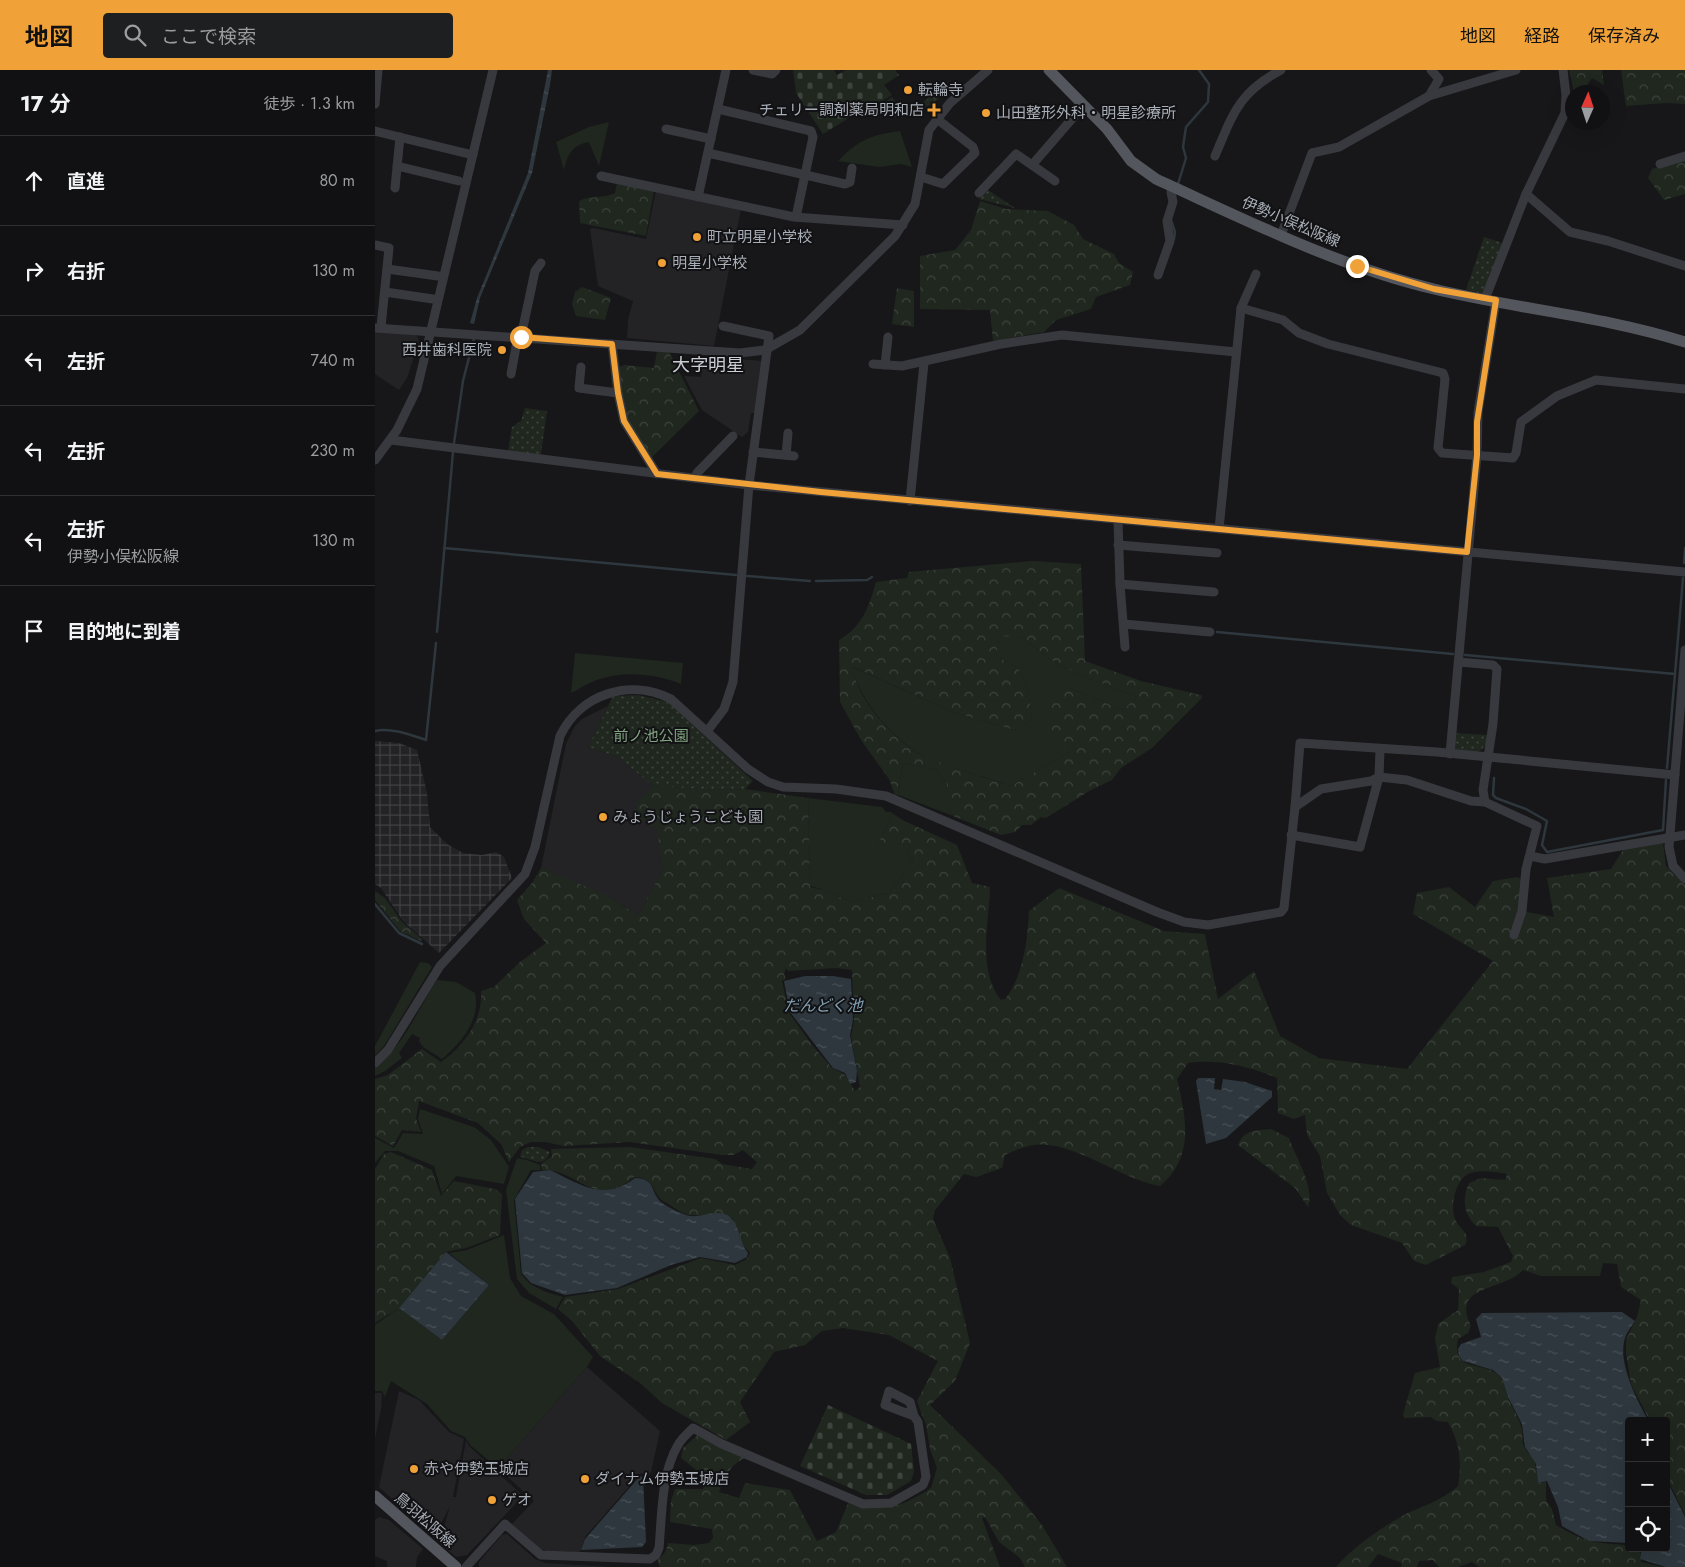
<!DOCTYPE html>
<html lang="ja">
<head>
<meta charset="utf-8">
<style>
  :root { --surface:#111113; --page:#1e1f21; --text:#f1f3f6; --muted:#9c9da0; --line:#303133; --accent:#f0a238 }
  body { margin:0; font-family:Jost,"Noto Sans JP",sans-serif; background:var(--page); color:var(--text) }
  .controls { position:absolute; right:15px; bottom:15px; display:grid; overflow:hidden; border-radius:5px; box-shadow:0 5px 20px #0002 }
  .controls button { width:45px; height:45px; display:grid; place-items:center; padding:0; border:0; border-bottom:1px solid var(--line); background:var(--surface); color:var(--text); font:25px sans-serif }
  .compass { position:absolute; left:1190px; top:15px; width:45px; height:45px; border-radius:50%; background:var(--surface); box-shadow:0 5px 20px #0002; rotate:3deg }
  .stop { position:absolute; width:15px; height:15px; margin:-11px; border:4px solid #f0a238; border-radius:50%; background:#fff }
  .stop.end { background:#f0a238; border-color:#fff; box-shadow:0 1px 5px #0008 }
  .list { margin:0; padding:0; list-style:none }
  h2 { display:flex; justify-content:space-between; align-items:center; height:65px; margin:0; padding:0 20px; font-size:21px }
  h2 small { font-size:16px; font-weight:400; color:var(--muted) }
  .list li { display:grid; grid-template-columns:32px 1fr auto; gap:15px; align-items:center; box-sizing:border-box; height:90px; padding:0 20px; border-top:1px solid var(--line) }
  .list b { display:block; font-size:19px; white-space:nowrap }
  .list p { margin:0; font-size:16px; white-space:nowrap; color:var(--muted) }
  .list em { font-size:16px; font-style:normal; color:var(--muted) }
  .icon { flex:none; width:28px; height:28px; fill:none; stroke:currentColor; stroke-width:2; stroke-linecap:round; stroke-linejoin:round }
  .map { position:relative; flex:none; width:1310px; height:1497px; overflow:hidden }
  header { display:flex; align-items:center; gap:30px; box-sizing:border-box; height:70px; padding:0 25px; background:var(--accent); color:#111 }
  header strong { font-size:24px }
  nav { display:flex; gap:28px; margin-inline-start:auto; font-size:18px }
  .search { width:350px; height:45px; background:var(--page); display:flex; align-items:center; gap:12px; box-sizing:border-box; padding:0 18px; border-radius:5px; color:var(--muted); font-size:19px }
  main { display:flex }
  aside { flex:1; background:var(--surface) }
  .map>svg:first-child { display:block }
</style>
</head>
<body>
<header>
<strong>地図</strong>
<div class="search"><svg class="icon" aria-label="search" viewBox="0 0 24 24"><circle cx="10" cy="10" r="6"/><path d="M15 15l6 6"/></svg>ここで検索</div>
<nav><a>地図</a><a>経路</a><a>保存済み</a></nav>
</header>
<main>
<aside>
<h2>17 分<small>徒歩 · 1.3 km</small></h2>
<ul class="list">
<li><svg class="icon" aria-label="ahead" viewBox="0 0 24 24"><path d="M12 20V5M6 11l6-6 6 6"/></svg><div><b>直進</b></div><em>80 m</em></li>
<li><svg class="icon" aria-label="right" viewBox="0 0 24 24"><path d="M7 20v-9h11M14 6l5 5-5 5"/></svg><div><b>右折</b></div><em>130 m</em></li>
<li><svg class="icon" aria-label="left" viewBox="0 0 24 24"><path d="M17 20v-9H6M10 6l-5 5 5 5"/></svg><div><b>左折</b></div><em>740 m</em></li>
<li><svg class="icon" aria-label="left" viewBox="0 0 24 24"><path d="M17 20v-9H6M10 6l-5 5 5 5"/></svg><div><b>左折</b></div><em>230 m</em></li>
<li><svg class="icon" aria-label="left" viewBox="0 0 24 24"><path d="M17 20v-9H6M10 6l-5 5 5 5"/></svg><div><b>左折</b><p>伊勢小俣松阪線</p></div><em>130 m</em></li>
<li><svg class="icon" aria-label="arrive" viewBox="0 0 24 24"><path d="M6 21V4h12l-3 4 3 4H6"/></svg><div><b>目的地に到着</b></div></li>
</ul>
</aside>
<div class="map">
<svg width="1310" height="1497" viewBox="0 0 1310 1497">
  <defs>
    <pattern id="industrial-grid" width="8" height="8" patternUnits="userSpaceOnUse" patternTransform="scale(1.25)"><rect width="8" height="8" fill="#232326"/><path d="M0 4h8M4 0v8" fill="none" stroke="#404043"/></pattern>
    <pattern id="forest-crowns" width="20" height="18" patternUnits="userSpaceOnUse" patternTransform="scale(1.25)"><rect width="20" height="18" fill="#1f271f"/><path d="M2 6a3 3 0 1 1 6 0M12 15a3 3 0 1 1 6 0" fill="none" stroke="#3d443d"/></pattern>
    <pattern id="cemetery-stones" width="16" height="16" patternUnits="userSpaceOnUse" patternTransform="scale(1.25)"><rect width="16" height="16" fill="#1f271f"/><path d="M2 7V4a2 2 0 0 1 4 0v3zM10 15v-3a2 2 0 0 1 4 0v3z" fill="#3d443d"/></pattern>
    <pattern id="park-dots" width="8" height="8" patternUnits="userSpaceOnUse" patternTransform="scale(1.25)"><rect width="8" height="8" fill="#1f271f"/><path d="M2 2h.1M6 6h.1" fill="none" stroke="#3d443d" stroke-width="1.8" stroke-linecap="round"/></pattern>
    <pattern id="water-ripples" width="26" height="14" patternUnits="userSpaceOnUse" patternTransform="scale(1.25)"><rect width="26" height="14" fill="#2d373d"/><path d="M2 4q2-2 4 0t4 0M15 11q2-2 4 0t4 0" fill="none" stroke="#495157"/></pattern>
  </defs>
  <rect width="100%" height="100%" fill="#171719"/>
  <g fill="#232326">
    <path d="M281,121L366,139L339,276L252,268L253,250L258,231L223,216L215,159L218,158L271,169Z"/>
    <path d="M0,261L37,264L42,266L44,271L32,308L24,320L0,304Z"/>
    <path d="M328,286L387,291L382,343H376L373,362L367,367L327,340L309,306L326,307Z"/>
    <path d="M233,636L213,677L243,687L278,716L288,800L263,845L239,830L166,798L191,674L200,656L207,649Z"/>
    <path d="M212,1297L285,1361L276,1402L271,1408L266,1403L210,1467L205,1482L172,1481L165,1479L137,1454L159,1431L123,1398Z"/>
    <path d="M24,1321L44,1330L74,1362L89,1369L78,1427H81L91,1370L94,1376L148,1426L92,1485L81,1487L60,1469L69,1457L75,1436L59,1468L4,1417Z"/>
    <path d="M0,1323H7L6,1339L0,1368Z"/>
    <path d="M4,1447L14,1450L48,1479L42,1487L41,1497H12V1491L0,1486V1450Z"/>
    <path d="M132,1464L160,1489L170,1493L235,1497H104V1492L127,1465Z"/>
  </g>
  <path fill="url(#industrial-grid)" d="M0,671L24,673L42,680L52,723L55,757L72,774L88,783L107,785L121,782L129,787L137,808L64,883L28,851L6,818L0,814Z"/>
  <g fill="#1f271f">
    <path d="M234,52L224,96L214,72C197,75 193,84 189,100L181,72L214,57Z"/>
    <path d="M525,61L537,97L526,94L504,97L463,91C484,70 495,65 525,61Z"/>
    <path d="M625,565L648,568L679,592L705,605L762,627L748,640L692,617L701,678L636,716C608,706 571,697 545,684C519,670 482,627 477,597L578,642L642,661L657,649L653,620L643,598L621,586Z"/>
    <path d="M200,583L308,593L306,614C279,603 245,600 217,612C209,615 203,620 196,623Z"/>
    <path d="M528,693L561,700L572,714L571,729L578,746L523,725Z"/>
    <path d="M433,728L507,737L511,742H516L527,750L514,751L503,774L515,777H529L538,792L514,823L475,832L450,820L435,816Z"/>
    <path d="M45,892L53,893L57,897L9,976L0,986V976Z"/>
    <path d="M62,910L81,912L100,923C106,950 86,973 67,989L48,977L44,971L45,968L37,964L24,983L27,988L10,1001L0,1006V998C28,977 43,939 62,910Z"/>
    <path d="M45,1039L99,1057L116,1070L134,1097L129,1114L81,1106L67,1124L59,1096L23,1081H10L0,1093V1068L19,1078L28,1063L48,1064L43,1049Z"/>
    <path d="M142,1088L152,1090L165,1095V1100H156L139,1130L146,1204L155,1214L171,1222L188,1227L181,1239L154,1223L142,1209L131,1120Z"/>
    <path d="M129,1165L135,1208L146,1226L179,1244L218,1287L212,1297L123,1398L95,1375L90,1367L76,1361L52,1334L16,1311L10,1327L7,1321H0V1255L24,1238L67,1270L114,1215L74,1183L92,1180Z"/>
  </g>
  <g fill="url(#forest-crowns)" fill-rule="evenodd">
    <path d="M1194,0H1227L1229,15L1217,8L1207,22H1199Z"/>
    <path d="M1246,0H1310V34L1290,33L1251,36Z"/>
    <path d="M569,18L572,23C549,39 527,60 500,38L517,27L530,44Z"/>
    <path d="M1310,89V124L1289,130L1273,108L1277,99Z"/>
    <path d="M242,112L279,120L271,166L205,153L204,131C216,125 228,129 240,123Z"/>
    <path d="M605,131L631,139L673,141L699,155L708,169L739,184L744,193L758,202L755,215L721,227L716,239L681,250L669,262L618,271L615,240L545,239V186L580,180L596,160Z"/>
    <path d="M207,217L236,228L230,250L201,246L197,234L200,222Z"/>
    <path d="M522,218L539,221V257L517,254Z"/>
    <path d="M282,281L294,282L324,341L273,391L249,351L239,299L249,295L279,298Z"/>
    <path d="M657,491L706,494L710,591L766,611L826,625L827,628L777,678L746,698L737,710L716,720L671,748L666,747L656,755H647L640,762L626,765L578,746L570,729L572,714L561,700L528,693L523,725H520L514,709L486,670L465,632L464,570C487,557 494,537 501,512L532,508L534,502ZM625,566L648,568L679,592L705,605L762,627L748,640L692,617L676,630L672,657L681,674L701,678L636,716C609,707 570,696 545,684C520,671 479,626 478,597L578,642L642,661L657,649L653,620L643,598L621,586Z"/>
    <path d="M278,716L341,720L370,719L433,728L435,817L450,820L475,832L514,823L538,792L529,777H515L513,784H506L503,781V774L514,751L525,749L582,775L597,813L615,817C614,853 602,900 626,930L630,929C648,907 653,869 654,841L684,818L789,861L830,864L843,929L879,901L905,966L944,988L1032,999L1118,891L1038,844L1042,823L1074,817L1100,837L1118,811L1143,807L1147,810L1146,841L1179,847L1172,808L1236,799L1248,780L1288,773L1291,796L1310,815V1445L1291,1406V1351H1275L1256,1314L1251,1283V1270L1262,1247L1266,1230L1246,1217L1242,1194L1228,1193L1225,1206H1166L1148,1200C1128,1222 1075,1214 1096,1256L1093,1263L1083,1269C1076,1305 1109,1289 1125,1307C1130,1312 1130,1321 1133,1328C1137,1338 1145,1349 1147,1360C1148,1366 1146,1372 1150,1378C1152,1383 1157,1386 1159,1391C1162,1397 1162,1407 1163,1413L1171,1412V1430L1177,1439L1181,1455C1212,1473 1218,1473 1254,1475V1478H1265L1266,1492L1289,1497H1104L1097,1492L1083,1497H1064L1058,1490L1044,1491L1042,1497H1026L1027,1493L1003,1484L993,1497H961C979,1476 1006,1458 1029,1445C1051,1434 1063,1433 1083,1416C1087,1393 1085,1373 1073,1352L1061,1351L1056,1347L1029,1348L1028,1344L1040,1303L1065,1297L1060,1269L1063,1254L1083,1240L1084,1219L1076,1213L1077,1207L1109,1202L1136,1192L1138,1186L1123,1157L1101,1156C1088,1143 1087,1129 1094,1113L1106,1108L1130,1110L1132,1104C1121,1102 1103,1099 1093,1104C1080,1111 1075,1136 1080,1149C1084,1160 1096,1161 1090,1175L1051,1195L1039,1191L1027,1173L976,1155L965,1145L952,1123L945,1086L932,1065L930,1045L919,1049L903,1043L902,1008C872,996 844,989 813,993L802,1009C811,1048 820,1087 785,1116C746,1110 698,1070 659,1075C649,1076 639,1081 630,1085L627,1098L601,1107L589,1104L560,1140L558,1149L575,1188L595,1273L580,1311L555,1335L627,1405L667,1455L692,1497H650L645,1488L624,1472L610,1447L607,1448L625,1497H285L282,1491L291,1481L293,1473L319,1475L334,1473L338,1468L337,1459L295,1452L296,1431L300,1419H328C330,1403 317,1397 306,1388L308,1378L325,1363L374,1387C356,1392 350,1406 344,1422L364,1428L370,1413L415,1420L442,1471L461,1462L475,1429C513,1441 523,1439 556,1418L562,1398L555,1379L551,1355L542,1331L563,1291L514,1265L468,1258L447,1261L430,1275L399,1282L365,1332L375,1352L351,1370L287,1333L265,1313L225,1286L197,1251L183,1239L190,1227L243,1219L326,1188L360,1195L372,1189L375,1183L368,1175L357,1148C339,1141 331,1147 314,1145C307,1144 297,1136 290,1132C275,1124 283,1108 259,1107C218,1141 203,1098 167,1100L166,1094L177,1086L176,1079L255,1077L340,1089L347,1094L377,1099L382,1092L368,1080L358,1085H347L255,1072L189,1076L170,1072H156L145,1077L134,1092L126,1074L103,1053L44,1031L41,1048L46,1062L27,1060L18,1076L0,1066V1009L13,1005L47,979L66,992C89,976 108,950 106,921L119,917L145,892L171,873L149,849L142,830L157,813L166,798L229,824L263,845L288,800L282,758L261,747L262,733ZM411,898L413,901L462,898L477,900L479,951L476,966L485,1017L480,1021L469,1004L457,998L437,975L414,943L407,911L411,909L409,904Z"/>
    <path d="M0,821L10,828L27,852L47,869L46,871L25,861L0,830Z"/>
    <path d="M896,1059L914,1068C921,1088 940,1117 933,1137L920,1118L863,1075C869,1059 881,1061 896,1059Z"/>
    <path d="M16,1082L57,1100L66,1126L79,1111L120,1119L127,1124L125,1165L91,1178L71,1182L24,1238L0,1253V1099L9,1084Z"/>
  </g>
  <g fill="url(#cemetery-stones)">
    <path d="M418,0H459L462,5L471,0H520L524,5L509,15L517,25L487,43L485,41L448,64L421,23Z"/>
    <path d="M453,1335L536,1374L539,1402L536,1411L512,1425H491L425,1396Z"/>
  </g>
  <g fill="url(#park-dots)">
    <path d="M613,120L640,138L604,129Z"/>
    <path d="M1109,167L1128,173L1108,224L1091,220Z"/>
    <path d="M150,338L172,341L166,384L164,385L133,382L137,357L146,351Z"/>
    <path d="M263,625L293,632L378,711L370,719L341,720L278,716L243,687L213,677L238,626Z"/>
    <path d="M1079,663L1114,665C1108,686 1102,682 1083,682L1078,676Z"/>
    <path d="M153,1077H163L175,1082C169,1099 158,1089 145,1087L147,1080Z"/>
  </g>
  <g fill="url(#water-ripples)">
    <path d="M173,0H177L175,15L157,103L105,228L99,254L95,253L102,228L153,103Z"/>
    <path d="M430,906H458L476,909L478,950L475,965L482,1001L481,1012L475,1014L470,1003L458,998L415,942L409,911Z"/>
    <path d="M823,1008H840L839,1019L846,1020L848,1009L870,1012L897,1021V1027L851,1068L831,1074L821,1011Z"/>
    <path d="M175,1100C206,1115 229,1132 260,1108C282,1109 274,1121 286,1132C292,1137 303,1142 311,1145C324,1150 344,1136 356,1148C365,1158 365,1173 373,1183L372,1187L360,1193L325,1187L296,1195L242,1218L190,1225L156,1213L147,1203L140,1129L158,1102Z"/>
    <path d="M71,1182L114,1215L67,1270L24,1238Z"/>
    <path d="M1247,1242L1260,1251C1257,1256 1252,1262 1250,1268C1242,1292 1262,1331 1274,1351H1254V1473L1214,1471L1187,1456L1183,1437L1172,1411L1163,1413L1161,1394L1150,1377L1147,1354L1133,1327L1127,1308L1118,1300L1088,1291L1084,1286L1083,1279L1086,1274L1106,1267L1101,1249L1107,1243Z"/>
    <path d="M265,1406L268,1407L271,1472L267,1477L206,1480L210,1469Z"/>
    <path d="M1291,1409L1310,1447V1497H1291L1265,1489L1267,1478H1291Z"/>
  </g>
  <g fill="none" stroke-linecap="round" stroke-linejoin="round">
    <g stroke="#2d373d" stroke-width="2.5">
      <path d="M803,114L811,88L808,77L811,57L833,32L834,14L824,0"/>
      <path d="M796,150L800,162L799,169"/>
      <path d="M79,373L88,311L99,268"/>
      <path d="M69,478L361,505"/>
      <path d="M1309,493L1310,478"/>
      <path d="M372,506L435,511"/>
      <path d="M441,511L492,510L497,507"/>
      <path d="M62,562L78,382"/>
      <path d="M842,562L1078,584"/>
      <path d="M1090,585L1300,604L1308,508"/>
      <path d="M0,661C16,657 36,665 51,670L61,573"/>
      <path d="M1292,698L1300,604"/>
      <path d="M1119,708L1118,725L1121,728L1151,739L1172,751L1167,775L1172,782L1288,760L1291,710"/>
      <path d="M0,834L24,863L47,874"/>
    </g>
    <g stroke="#38393e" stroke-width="9">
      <path d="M378,0L397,4L401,0"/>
      <path d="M1054,26L1064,9L1056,0"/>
      <path d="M0,34L3,0"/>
      <path d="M343,39L436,61L438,67L421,147"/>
      <path d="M291,59L336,69"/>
      <path d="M0,61L98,85"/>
      <path d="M333,83L470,114L475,112L477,98"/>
      <path d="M840,86C858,44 863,23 906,0"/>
      <path d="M1285,94L1310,86"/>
      <path d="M657,95L680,111"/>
      <path d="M22,96L84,111"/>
      <path d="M226,106L419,147L528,155"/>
      <path d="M546,107L568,114L600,83L598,77L562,49"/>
      <path d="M20,118L25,67"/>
      <path d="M604,123L641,84L657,95L709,35"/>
      <path d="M1151,124L1195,162L1233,171L1310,196"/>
      <path d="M323,127L351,0"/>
      <path d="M906,165L937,83L964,77L1054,26L1141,0"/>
      <path d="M0,175L14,178L6,257"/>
      <path d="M12,199L63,206"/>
      <path d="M783,205L795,171L792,151L798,132L796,122L797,117"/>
      <path d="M10,222L58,229"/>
      <path d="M1110,229L1151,124L1190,43L1191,25L1188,0"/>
      <path d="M866,238L908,250L924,263L953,274L1068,303L1070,309L1063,378L1067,383L1138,388L1141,383L1146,352L1182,326L1221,310L1310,319"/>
      <path d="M0,258L365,283L390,280L425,260L520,166L540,134L554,60L575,33L613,0"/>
      <path d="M146,267L160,201L166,193"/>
      <path d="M237,274L243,323L249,351L282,404"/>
      <path d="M498,294L527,296L626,274L687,265L861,282"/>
      <path d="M510,295L513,267"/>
      <path d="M206,297L204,318L243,323"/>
      <path d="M136,304L143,266"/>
      <path d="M16,370L374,415L1310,502"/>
      <path d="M378,382L419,386"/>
      <path d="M411,385L413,363"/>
      <path d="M0,390L22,360L42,319L118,0"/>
      <path d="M320,408L322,403L358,366"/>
      <path d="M535,431L549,293"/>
      <path d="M743,450L745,514L750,577"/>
      <path d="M844,459L866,238L881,204"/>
      <path d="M743,475L842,483"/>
      <path d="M745,514L839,522"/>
      <path d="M749,554L835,562"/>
      <path d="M1310,580L1294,777L1298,796L1310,809"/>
      <path d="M1084,592L1118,595L1122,599L1118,654L1108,720L1110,732L1162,756L1151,799L1147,841L1139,865"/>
      <path d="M333,660L349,639L358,612L374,415L394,266L348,256"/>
      <path d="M1075,684L1102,385L1103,342L1121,231"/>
      <path d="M920,737L946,719L996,711L1004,707L1032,710L1096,731L1110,732"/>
      <path d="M916,765L985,777L1004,707L1005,680"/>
      <path d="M1155,786L1170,789L1310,765"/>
      <path d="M0,993L13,980L65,896L150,804L160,777L185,666C205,624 255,608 296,629L373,699L393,712L408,717L461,719L511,726L782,842L809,852L833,855L906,842L909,838L920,737L925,673L1062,682L1300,705"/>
      <path d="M91,1497L130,1454L166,1485L275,1489L281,1485L284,1478C287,1446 286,1403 303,1375C306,1369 313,1363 318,1358L347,1374L488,1434L516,1433L548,1415L551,1407L543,1352L539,1346L535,1332L514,1321L510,1335L539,1346"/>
    </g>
    <g stroke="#54565d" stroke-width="11">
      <path d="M674,0L732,59L756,91L781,109C871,150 962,196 1059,219C1142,239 1228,246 1310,272"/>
      <path d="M0,1426L81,1497"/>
    </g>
  </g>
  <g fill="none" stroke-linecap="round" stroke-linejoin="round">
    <path stroke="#f0a238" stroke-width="6" d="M146,267L237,274L243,323L249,351L282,404L446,422L1092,482L1102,385V352L1121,230L1059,219L982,196"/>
  </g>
  <g fill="#f0a238" stroke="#121214" stroke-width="2">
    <circle cx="533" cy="20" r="5"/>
    <path d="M556.5 32.5h5v5h5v5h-5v5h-5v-5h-5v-5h5z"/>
    <circle cx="611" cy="43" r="5"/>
    <circle cx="322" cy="167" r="5"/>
    <circle cx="287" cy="193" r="5"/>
    <circle cx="127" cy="280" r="5"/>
    <circle cx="228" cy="747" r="5"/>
    <circle cx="39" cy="1399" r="5"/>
    <circle cx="210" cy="1409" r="5"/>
    <circle cx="117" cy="1430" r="5"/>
  </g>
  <g text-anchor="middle" stroke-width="4" stroke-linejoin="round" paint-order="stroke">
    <g font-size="15" fill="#a9afb8" stroke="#121214" text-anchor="start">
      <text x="543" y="25">転輪寺</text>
      <text x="549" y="45" text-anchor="end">チェリー調剤薬局明和店</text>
      <text x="621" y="48">山田整形外科・明星診療所</text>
      <text x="332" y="172">町立明星小学校</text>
      <text x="297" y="198">明星小学校</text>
      <text x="117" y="285" text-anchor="end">西井歯科医院</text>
      <text x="238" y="752">みょうじょうこども園</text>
      <text x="49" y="1404">赤や伊勢玉城店</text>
      <text x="220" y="1414">ダイナム伊勢玉城店</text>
      <text x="127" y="1435">ゲオ</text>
    </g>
    <g font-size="15" fill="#a9afb8" stroke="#121214">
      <text transform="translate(916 152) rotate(23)" y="5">伊勢小俣松阪線</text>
      <text transform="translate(50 1450) rotate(41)" y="5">鳥羽松阪線</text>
    </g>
    <g font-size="15" fill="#81a380" stroke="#121214">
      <text x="276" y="671">前ノ池公園</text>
    </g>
    <g font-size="16" font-style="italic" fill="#809fb3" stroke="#121214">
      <text x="448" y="941">だんどく池</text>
    </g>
    <g font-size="18" fill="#caced4" stroke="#121214">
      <text x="333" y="301">大字明星</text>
    </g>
  </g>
</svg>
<div class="controls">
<button>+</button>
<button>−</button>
<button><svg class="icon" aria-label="locate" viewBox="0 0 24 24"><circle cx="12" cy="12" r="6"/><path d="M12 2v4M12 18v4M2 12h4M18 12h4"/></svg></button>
</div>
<svg class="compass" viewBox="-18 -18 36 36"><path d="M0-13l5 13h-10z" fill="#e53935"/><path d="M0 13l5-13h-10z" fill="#9c9da0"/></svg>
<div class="stop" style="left:146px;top:267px"></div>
<div class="stop end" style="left:982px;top:196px"></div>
</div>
</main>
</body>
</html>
